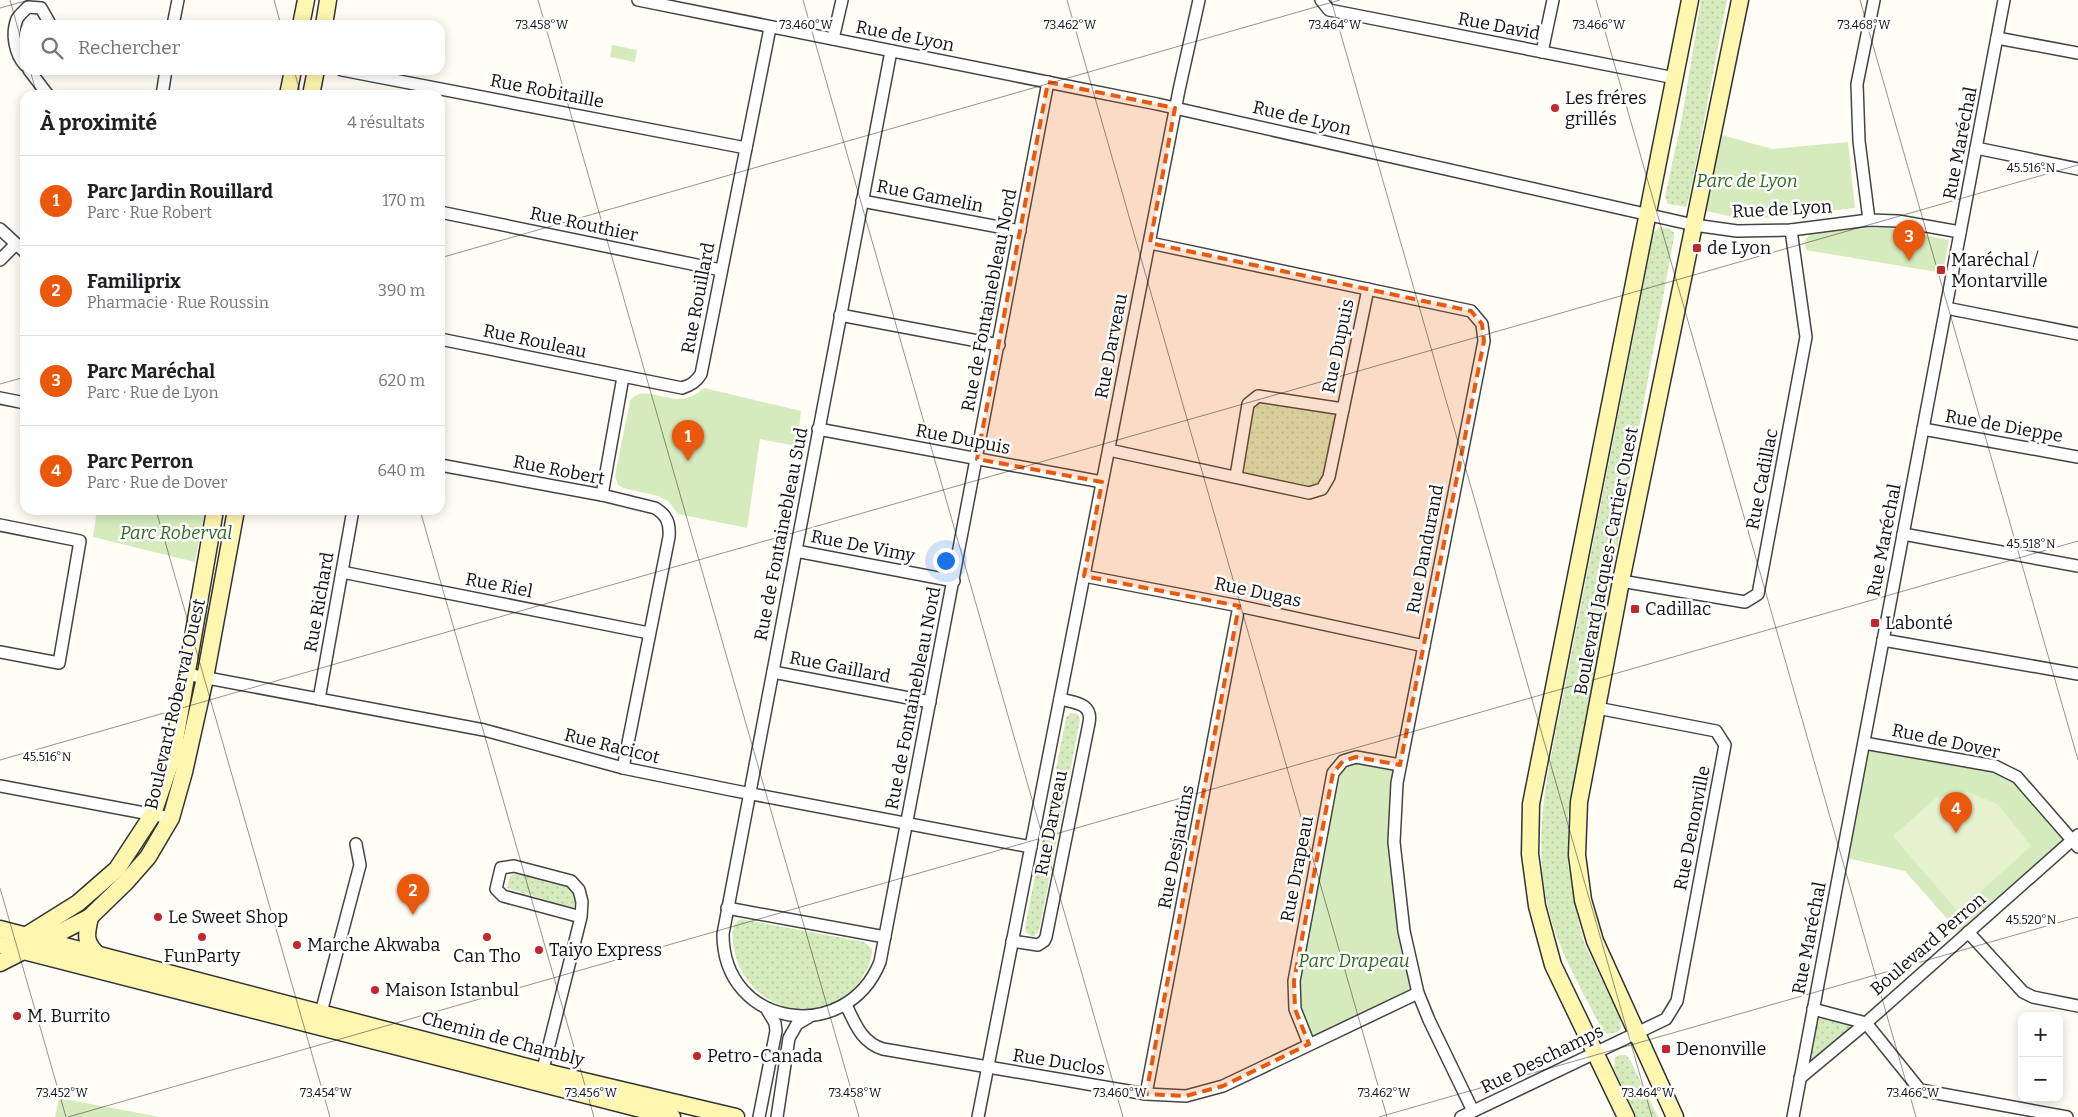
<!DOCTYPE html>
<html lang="fr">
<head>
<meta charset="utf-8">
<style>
  :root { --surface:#fff; --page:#f6f6f6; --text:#202124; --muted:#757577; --line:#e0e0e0; --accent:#ea580c }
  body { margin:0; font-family:Bitter,serif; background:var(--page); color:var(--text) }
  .controls { position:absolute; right:15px; bottom:15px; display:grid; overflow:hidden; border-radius:10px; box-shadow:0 2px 12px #0003 }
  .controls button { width:45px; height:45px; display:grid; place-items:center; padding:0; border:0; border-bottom:1px solid var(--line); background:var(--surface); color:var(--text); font:25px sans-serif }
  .you { position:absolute; left:945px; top:560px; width:18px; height:18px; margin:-12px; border:4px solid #fff; border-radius:50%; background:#1a73e8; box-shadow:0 0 0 8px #1a73e833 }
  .badge { display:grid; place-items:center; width:32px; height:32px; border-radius:50%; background:var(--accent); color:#fff; font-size:16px; font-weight:700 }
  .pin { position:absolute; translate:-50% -41px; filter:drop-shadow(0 1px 2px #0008) }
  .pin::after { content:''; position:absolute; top:26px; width:18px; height:15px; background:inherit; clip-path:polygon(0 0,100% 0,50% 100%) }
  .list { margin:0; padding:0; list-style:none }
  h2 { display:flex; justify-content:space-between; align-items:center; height:65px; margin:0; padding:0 20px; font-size:21px }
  h2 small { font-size:16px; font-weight:400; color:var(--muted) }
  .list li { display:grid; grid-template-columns:32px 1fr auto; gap:15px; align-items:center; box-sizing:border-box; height:90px; padding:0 20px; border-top:1px solid var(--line) }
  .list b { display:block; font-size:19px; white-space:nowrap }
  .list p { margin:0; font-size:16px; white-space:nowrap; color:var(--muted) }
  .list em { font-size:16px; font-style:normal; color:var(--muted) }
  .icon { flex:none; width:28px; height:28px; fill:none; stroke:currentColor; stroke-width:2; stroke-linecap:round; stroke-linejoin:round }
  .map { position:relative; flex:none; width:2078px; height:1117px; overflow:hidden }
  .search { position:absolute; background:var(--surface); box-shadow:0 2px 12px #0003; left:20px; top:20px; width:425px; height:55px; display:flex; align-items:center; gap:12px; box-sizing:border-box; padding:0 18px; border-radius:15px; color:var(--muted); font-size:19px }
  .panel { position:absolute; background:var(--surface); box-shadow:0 2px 12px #0003; left:20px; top:90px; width:425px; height:425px; border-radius:15px }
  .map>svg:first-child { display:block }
</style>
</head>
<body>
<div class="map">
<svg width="2078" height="1117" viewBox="0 0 2078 1117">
  <defs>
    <pattern id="grass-dots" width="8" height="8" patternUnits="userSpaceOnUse" patternTransform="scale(1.25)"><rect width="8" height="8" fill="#d5ebbd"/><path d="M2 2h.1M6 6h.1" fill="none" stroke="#b6c8a1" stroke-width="1.8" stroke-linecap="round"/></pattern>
  </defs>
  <rect width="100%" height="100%" fill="#fffdf5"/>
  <g fill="url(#grass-dots)">
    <path d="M1701,0H1727L1690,194L1686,207L1668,204L1665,197L1682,118Z"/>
    <path d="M1660,227L1670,229L1674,233V237L1568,816V865L1579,924L1585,945L1620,1018L1621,1028L1618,1032L1607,1034L1602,1030C1587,999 1569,969 1557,937C1535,878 1539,818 1551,757L1654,232Z"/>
    <path d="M1258,396L1343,409L1329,477L1309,493L1236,476L1248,404Z"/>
    <path d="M1070,713L1078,714L1080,720L1039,931L1034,936H1031L1026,932L1025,927L1066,718Z"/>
    <path d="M516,873L573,885L578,894L573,908L507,888L510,876Z"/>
    <path d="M741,919L864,942L872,949C872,958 869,966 864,974C830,1038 739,1010 733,942C732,933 732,923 741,919Z"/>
    <path d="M1813,1009L1866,1023L1800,1078Z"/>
    <path d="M1620,1055H1626L1630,1060L1658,1117H1636L1614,1069L1615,1057Z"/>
  </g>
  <g fill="#d5ebbd">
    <path d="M612,45L637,50L635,62L610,57Z"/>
    <path d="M1718,134L1772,149L1848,142L1855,208L1757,219L1738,218L1702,210Z"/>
    <path d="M1868,228H1890L1949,240L1943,273L1806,250C1805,242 1804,238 1811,234Z"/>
    <path d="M704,388L801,411L797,446L760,439L747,528L678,514L668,501L658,496L623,488L618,485L615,476L630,401C641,385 663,400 679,399C689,399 697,394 704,388Z"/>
    <path d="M97,510H205L195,562L93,537Z"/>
    <path d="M1864,743L2017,777L2072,841L1963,937L1905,871L1842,857Z"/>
    <path d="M1343,761L1400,765L1394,842L1418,993L1309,1044L1294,981L1333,773Z"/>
    <path d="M59,1098L160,1117H55Z"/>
  </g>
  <path fill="#e6f2cf" d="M1967,792L1998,804L2031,846L1958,912L1893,836L1936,798Z"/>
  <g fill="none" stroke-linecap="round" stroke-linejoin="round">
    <g stroke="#444" stroke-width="14">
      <g id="street">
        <path d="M638,0L1157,104L1694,225L1737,231L1791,230L1869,220L1898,221L1960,232"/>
        <path d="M1321,0L1329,10L1675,78"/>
        <path d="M173,25L178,0"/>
        <path d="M1997,38L2078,53"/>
        <path d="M833,39L842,0"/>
        <path d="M891,51L723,934C723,1028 846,1046 880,962L1048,82"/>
        <path d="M1542,52L1553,0"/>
        <path d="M25,65C15,54 11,34 17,19C19,15 24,11 28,7L41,8L49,22L48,25"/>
        <path d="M29,70L48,95"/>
        <path d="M342,70L746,148"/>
        <path d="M162,95L166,70"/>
        <path d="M1976,148L2078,169"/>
        <path d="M862,201L1020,231"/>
        <path d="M440,212L721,270"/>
        <path d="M1869,220L1859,141L1857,84L1874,0"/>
        <path d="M0,229L25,252"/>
        <path d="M1150,243L1471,311L1482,324L1484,341L1397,783L1394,842L1404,931L1418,993L1429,1020L1473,1111"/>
        <path d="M0,260L16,244"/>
        <path d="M1946,308L2078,334"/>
        <path d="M840,315L999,345"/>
        <path d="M440,339L682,388C691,385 696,382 701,374L770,28"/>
        <path d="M0,398L25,403"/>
        <path d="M818,429L1102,482"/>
        <path d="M1923,429L2078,457"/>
        <path d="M1109,450L1309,493L1322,489L1329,477L1368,289"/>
        <path d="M440,465L602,495L655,508C667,515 670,523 669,537L623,768"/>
        <path d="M1236,476L1248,404L1258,396L1343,409"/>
        <path d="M602,495L623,377"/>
        <path d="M0,525L80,541L59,663L0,652"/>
        <path d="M1903,534L2078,566"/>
        <path d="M796,551L954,581"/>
        <path d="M342,572L649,633"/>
        <path d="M1084,576L1239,606L1424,646"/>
        <path d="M1621,581L1745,602L1758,594L1806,337L1791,230"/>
        <path d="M1883,640L2078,674"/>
        <path d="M773,672L930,702"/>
        <path d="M186,674L484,730L623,768L731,790L1031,847"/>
        <path d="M319,699L353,510"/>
        <path d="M1864,743L1995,766L2017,777L2078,847"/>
        <path d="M0,786L171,818"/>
        <path d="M727,908L885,937"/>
        <path d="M1968,932L2023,992L2033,997L2078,1006"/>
        <path d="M1012,941L1038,945L1044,941L1046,937L1089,723C1093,703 1075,703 1060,699"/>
        <path d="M846,1005C855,1023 861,1042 883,1049L1146,1094L1186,1096L1223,1086L1418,993"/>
        <path d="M1813,1009L1866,1023L1920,1090L2067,1117"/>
        <path d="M319,1020L360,865L356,844"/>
        <path d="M1309,1044L1295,1009L1294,981L1333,773L1343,761L1356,757L1400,765"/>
        <path d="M541,1077L581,917L582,902L579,890L571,881L514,866L501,868L496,889L503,896L581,917"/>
        <path d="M1800,1078L1866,1023L2078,835"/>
        <path d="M1146,1094L1239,606"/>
        <path d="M759,1117L776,1031L775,1023L766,1008"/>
        <path d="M777,1117L789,1038L797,1024L809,1017"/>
        <path d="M978,1117L1179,90L1199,0"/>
        <path d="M1461,1117L1666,1019L1677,1001L1725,745L1716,731L1597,708"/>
        <path d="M1793,1117L2004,0"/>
      </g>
    </g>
    <g stroke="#333" stroke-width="19">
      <g id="secondary">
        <path d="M301,25L306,0"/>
        <path d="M324,25L328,0"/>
        <path d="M288,95L293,70"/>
        <path d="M311,95L316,70"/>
        <path d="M90,917C86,935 84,942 98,955"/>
        <path d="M0,929L554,1074L736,1117"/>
        <path d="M22,938L78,903L117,869L153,814L172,758L215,510"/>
        <path d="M0,945L672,1117"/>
        <path d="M0,963L90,917L126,882L148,857L171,818L184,772L205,678L236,510"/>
        <path d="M1626,1117L1553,965L1537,906L1530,854L1531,804L1690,0"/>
        <path d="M1675,1117L1595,941L1583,900L1577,855L1579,802L1621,581L1740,0"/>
      </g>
    </g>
    <use href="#street" stroke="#fff" stroke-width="11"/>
    <use href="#secondary" stroke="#fff6b0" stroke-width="16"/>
  </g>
  <path fill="#e8590c" fill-opacity="0.2" stroke="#e8590c" stroke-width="4" stroke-dasharray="10 6" stroke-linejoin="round" d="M1048,82L1175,108L1150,243L1471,311L1482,324L1484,341L1400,765L1356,757L1343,761L1333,773L1294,981L1295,1009L1309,1044L1223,1086L1186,1096L1146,1094L1239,606L1084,576L1102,482L977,459Z"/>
  <path fill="none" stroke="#111" stroke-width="1" stroke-opacity="0.45" d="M10,0L25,54M274,0L281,25M538,0L859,1117M803,0L1123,1117M1067,0L1387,1117M1331,0L1652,1117M1596,0L1916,1117M1860,0L2078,760M0,8L29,0M30,70L37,95M294,70L301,95M440,258L1340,0M0,384L25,377M156,510L330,1117M420,510L594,1117M0,760L2078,165M0,888L66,1117M68,1117L2078,541M1379,1117L2078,917"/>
  <g fill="#c4262e" stroke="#fff" stroke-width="2">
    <circle cx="1555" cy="108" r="5"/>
    <rect x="1692" y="243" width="10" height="10" rx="2.5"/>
    <rect x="1936" y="265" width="10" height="10" rx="2.5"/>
    <rect x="1630" y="604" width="10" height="10" rx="2.5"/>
    <rect x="1870" y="618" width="10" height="10" rx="2.5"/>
    <circle cx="158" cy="917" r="5"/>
    <circle cx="202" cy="937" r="5"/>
    <circle cx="487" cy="937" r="5"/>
    <circle cx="297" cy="945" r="5"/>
    <circle cx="539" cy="950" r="5"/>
    <circle cx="375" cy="990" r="5"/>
    <circle cx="17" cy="1016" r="5"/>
    <rect x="1661" y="1044" width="10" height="10" rx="2.5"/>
    <circle cx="697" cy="1056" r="5"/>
  </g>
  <g text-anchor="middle" stroke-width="5" stroke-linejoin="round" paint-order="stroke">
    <g font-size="18" fill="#111" stroke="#fff">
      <text transform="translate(1499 26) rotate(11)" y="6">Rue David</text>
      <text transform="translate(905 36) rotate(11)" y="6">Rue de Lyon</text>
      <text transform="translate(547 91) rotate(11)" y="6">Rue Robitaille</text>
      <text transform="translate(1302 118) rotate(13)" y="6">Rue de Lyon</text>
      <text transform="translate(1960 143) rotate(-79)" y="6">Rue Maréchal</text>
      <text transform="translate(930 196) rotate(11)" y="6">Rue Gamelin</text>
      <text transform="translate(1782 209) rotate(-3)" y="6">Rue de Lyon</text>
      <text transform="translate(584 224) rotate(12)" y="6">Rue Routhier</text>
      <text transform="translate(698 298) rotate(-79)" y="6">Rue Rouillard</text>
      <text transform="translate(989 300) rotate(-79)" y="6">Rue de Fontainebleau Nord</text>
      <text transform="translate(535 341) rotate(12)" y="6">Rue Rouleau</text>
      <text transform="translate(1111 346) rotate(-79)" y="6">Rue Darveau</text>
      <text transform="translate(1338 346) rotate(-78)" y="6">Rue Dupuis</text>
      <text transform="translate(2004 426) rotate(10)" y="6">Rue de Dieppe</text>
      <text transform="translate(963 439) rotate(11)" y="6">Rue Dupuis</text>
      <text transform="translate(559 470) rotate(11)" y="6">Rue Robert</text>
      <text transform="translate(1762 479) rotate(-79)" y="6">Rue Cadillac</text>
      <text transform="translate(781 534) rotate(-79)" y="6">Rue de Fontainebleau Sud</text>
      <text transform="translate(1884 540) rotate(-79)" y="6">Rue Maréchal</text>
      <text transform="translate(863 546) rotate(11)" y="6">Rue De Vimy</text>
      <text transform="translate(1425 549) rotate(-79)" y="6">Rue Dandurand</text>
      <text transform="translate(1606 561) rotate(-79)" y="6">Boulevard Jacques-Cartier Ouest</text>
      <text transform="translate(499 585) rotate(11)" y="6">Rue Riel</text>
      <text transform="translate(1258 592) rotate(12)" y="6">Rue Dugas</text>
      <text transform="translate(319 602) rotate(-80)" y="6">Rue Richard</text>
      <text transform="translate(840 667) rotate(11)" y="6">Rue Gaillard</text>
      <text transform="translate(913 698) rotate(-79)" y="6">Rue de Fontainebleau Nord</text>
      <text transform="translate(175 704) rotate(-77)" y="6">Boulevard Roberval Ouest</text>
      <text transform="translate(1946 741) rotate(12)" y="6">Rue de Dover</text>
      <text transform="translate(612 746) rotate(14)" y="6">Rue Racicot</text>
      <text transform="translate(1051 823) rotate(-79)" y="6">Rue Darveau</text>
      <text transform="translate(1692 828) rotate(-79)" y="6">Rue Denonville</text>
      <text transform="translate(1176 847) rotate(-79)" y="6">Rue Desjardins</text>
      <text transform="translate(1297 869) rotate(-79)" y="6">Rue Drapeau</text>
      <text transform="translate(1809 938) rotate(-79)" y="6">Rue Maréchal</text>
      <text transform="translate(1928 944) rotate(-41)" y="6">Boulevard Perron</text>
      <text transform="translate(503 1039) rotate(15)" y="6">Chemin de Chambly</text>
      <text transform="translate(1542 1059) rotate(-26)" y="6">Rue Deschamps</text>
      <text transform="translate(1059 1062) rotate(9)" y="6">Rue Duclos</text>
    </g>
    <g font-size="18" fill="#111" stroke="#fff" text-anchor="start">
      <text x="1565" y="104">Les fréres<tspan x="1565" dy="21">grillés</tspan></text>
      <text x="1707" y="254">de Lyon</text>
      <text x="1951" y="266">Maréchal /<tspan x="1951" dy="21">Montarville</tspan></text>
      <text x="1645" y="615">Cadillac</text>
      <text x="1885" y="629">Labonté</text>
      <text x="168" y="923">Le Sweet Shop</text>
      <text x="307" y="951">Marche Akwaba</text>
      <text x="549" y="956">Taiyo Express</text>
      <text x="202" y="962" text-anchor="middle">FunParty</text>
      <text x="487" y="962" text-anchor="middle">Can Tho</text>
      <text x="385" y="996">Maison Istanbul</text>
      <text x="27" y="1022">M. Burrito</text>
      <text x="1676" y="1055">Denonville</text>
      <text x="707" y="1062">Petro-Canada</text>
    </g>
    <g font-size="18" font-style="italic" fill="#2f6b1f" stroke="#fff">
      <text x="1747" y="187">Parc de Lyon</text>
      <text x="176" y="539">Parc Roberval</text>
      <text x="1354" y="967">Parc Drapeau</text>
    </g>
  </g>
  <g font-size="12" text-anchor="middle" fill="#111" stroke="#fff" stroke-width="5" stroke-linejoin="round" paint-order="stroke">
    <text x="542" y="29">73.458°W</text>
    <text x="806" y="29">73.460°W</text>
    <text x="1070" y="29">73.462°W</text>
    <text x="1335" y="29">73.464°W</text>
    <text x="1599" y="29">73.466°W</text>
    <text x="1864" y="29">73.468°W</text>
    <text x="2031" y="172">45.516°N</text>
    <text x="2031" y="548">45.518°N</text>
    <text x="47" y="761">45.516°N</text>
    <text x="2031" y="924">45.520°N</text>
    <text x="62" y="1097">73.452°W</text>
    <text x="326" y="1097">73.454°W</text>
    <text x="591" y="1097">73.456°W</text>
    <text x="855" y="1097">73.458°W</text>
    <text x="1120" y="1097">73.460°W</text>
    <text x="1384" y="1097">73.462°W</text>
    <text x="1648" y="1097">73.464°W</text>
    <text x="1913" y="1097">73.466°W</text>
  </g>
</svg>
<div class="controls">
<button>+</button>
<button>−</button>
</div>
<div class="you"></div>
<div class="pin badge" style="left:688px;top:461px">1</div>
<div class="pin badge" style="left:413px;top:915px">2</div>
<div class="pin badge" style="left:1909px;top:261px">3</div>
<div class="pin badge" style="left:1956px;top:833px">4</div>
<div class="search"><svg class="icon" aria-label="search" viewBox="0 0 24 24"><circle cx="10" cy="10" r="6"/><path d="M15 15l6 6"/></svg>Rechercher</div>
<section class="panel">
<h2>À proximité<small>4 résultats</small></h2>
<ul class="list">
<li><span class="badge">1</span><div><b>Parc Jardin Rouillard</b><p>Parc · Rue Robert</p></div><em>170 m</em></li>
<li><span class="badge">2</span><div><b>Familiprix</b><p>Pharmacie · Rue Roussin</p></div><em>390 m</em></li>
<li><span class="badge">3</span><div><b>Parc Maréchal</b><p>Parc · Rue de Lyon</p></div><em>620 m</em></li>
<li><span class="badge">4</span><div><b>Parc Perron</b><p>Parc · Rue de Dover</p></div><em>640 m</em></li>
</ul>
</section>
</div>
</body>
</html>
